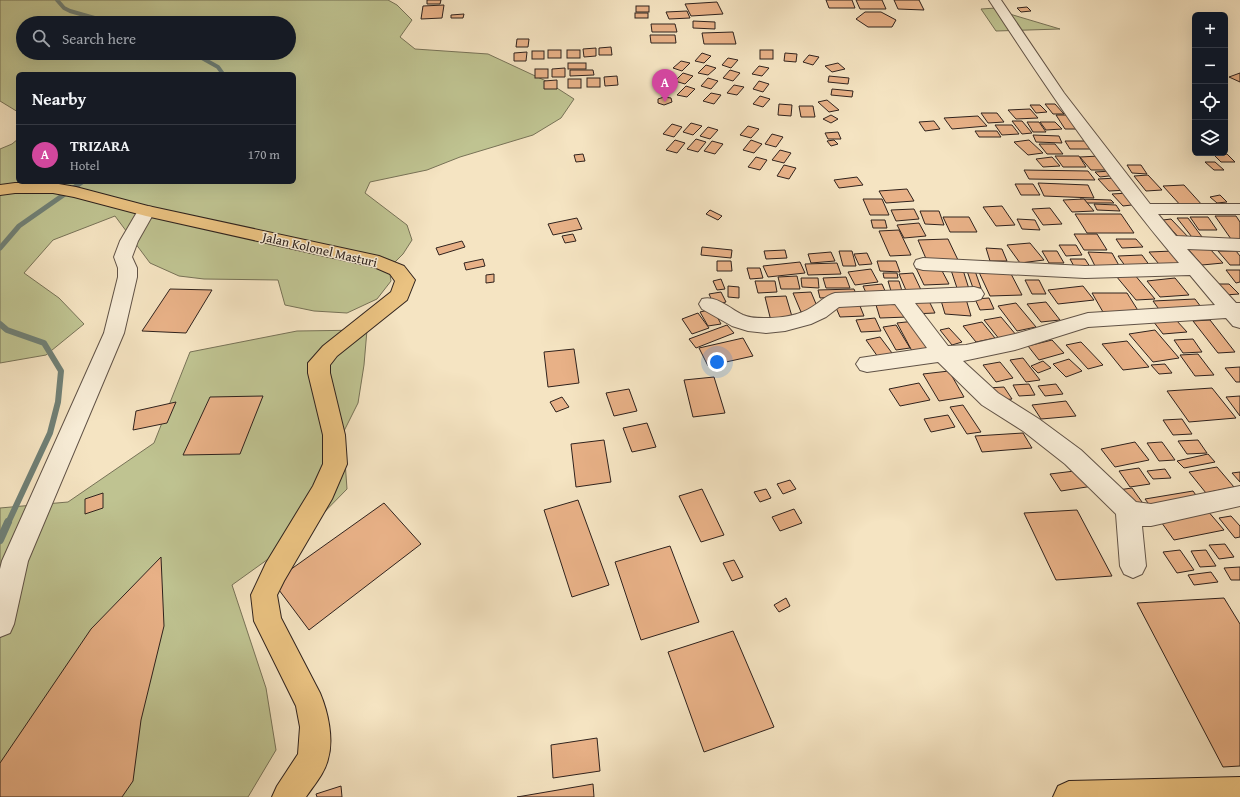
<!DOCTYPE html>
<html lang="en">
<head>
<meta charset="utf-8">
<style>
  :root { --surface:#171b24; --page:#242831; --text:#f1f3f6; --muted:#9ea1a6; --line:#363941; --accent:#2563eb }
  body { margin:0; font-family:"Gentium Book Plus",serif; background:var(--page); color:var(--text) }
  .controls { position:absolute; right:12px; top:12px; display:grid; overflow:hidden; border-radius:6px; box-shadow:0 4px 16px #0002 }
  .controls button { width:36px; height:36px; display:grid; place-items:center; padding:0; border:0; border-bottom:1px solid var(--line); background:var(--surface); color:var(--text); font:20px sans-serif }
  .you { position:absolute; left:717px; top:362px; width:14px; height:14px; margin:-10px; border:3px solid #fff; border-radius:50%; background:#1a73e8; box-shadow:0 0 0 6px #1a73e833 }
  .badge { display:grid; place-items:center; width:26px; height:26px; border-radius:50%; background:var(--accent); color:#fff; font-size:13px; font-weight:700 }
  .pin { position:absolute; translate:-50% -33px; filter:drop-shadow(0 1px 2px #0008) }
  .pin::after { content:''; position:absolute; top:21px; width:14px; height:12px; background:inherit; clip-path:polygon(0 0,100% 0,50% 100%) }
  .list { margin:0; padding:0; list-style:none }
  h2 { display:flex; justify-content:space-between; align-items:center; height:52px; margin:0; padding:0 16px; font-size:17px }
  h2 small { font-size:13px; font-weight:400; color:var(--muted) }
  .list li { display:grid; grid-template-columns:26px 1fr auto; gap:12px; align-items:center; box-sizing:border-box; height:60px; padding:0 16px; border-top:1px solid var(--line) }
  .list b { display:block; font-size:15px; white-space:nowrap }
  .list p { margin:0; font-size:13px; white-space:nowrap; color:var(--muted) }
  .list em { font-size:13px; font-style:normal; color:var(--muted) }
  .icon { flex:none; width:22px; height:22px; fill:none; stroke:currentColor; stroke-width:2; stroke-linecap:round; stroke-linejoin:round }
  .map { position:relative; flex:none; width:1240px; height:797px; overflow:hidden }
  .search { position:absolute; background:var(--surface); box-shadow:0 4px 16px #0002; left:16px; top:16px; width:280px; height:44px; display:flex; align-items:center; gap:10px; box-sizing:border-box; padding:0 14px; border-radius:22px; color:var(--muted); font-size:15px }
  .panel { position:absolute; background:var(--surface); box-shadow:0 4px 16px #0002; left:16px; top:72px; width:280px; height:112px; border-radius:6px }
  .map>svg:first-child { display:block }
</style>
</head>
<body>
<div class="map">
<svg width="1240" height="797" viewBox="0 0 1240 797">
  <rect width="100%" height="100%" fill="#f5e4c2"/>
  <filter id="stains"><feTurbulence type="fractalNoise" baseFrequency=".005" numOctaves="4"/><feColorMatrix values="0 0 0 0 .2 0 0 0 0 .09 0 0 0 0 .02 0 0 0 .5 -.17"/></filter>
  <radialGradient id="worn" r=".72"><stop offset=".6" stop-color="#630" stop-opacity="0"/><stop offset="1" stop-color="#630" stop-opacity=".3"/></radialGradient>
  <g fill="#bfc391" stroke="#777257" fill-rule="evenodd">
    <path d="M0,0H388L397,5L412,20L400,37L415,49L488,54L546,81L574,99L561,118L533,135L460,157L427,170L370,182L365,193L407,225L412,240L403,254L389,268L391,281L377,299L347,313L314,311L285,305L278,280L204,279L179,276L150,263L115,216L53,240L24,273L59,298L84,324L46,355L0,363V149L12,144L18,139V182H294V74H18V112L0,101ZM23,23H289V53H23Z"/>
    <path d="M996,8L1013,15L1060,29L996,31L981,9Z"/>
    <path d="M367,330L364,365L358,403L343,433L347,489L303,534L232,585L266,688L276,750L248,797H0V508L68,502L154,443L190,352L297,331Z"/>
  </g>
  <g fill="none" stroke-linecap="round" stroke-linejoin="round">
    <g stroke="#708076" stroke-width="4">
      <path d="M57,0L64,8L70,11L112,23"/>
      <path d="M193,53L218,67L223,74"/>
    </g>
    <path stroke="#708076" stroke-width="5" d="M0,248L19,226L82,182"/>
    <path stroke="#708076" stroke-width="6" d="M0,324L7,330L44,343L61,371L58,402L50,433L8,523"/>
    <path stroke="#708076" stroke-width="8" d="M0,540L8,522"/>
  </g>
  <g fill="#e8b187" stroke="#2f221d">
    <path d="M427,0H441L440,4H427Z"/>
    <path d="M826,0H852L855,8H829Z"/>
    <path d="M856,0H882L886,9H860Z"/>
    <path d="M894,0H919L924,10L898,9Z"/>
    <path d="M717,2L723,14L691,16L685,4Z"/>
    <path d="M444,5L442,18L421,19L423,6Z"/>
    <rect x="636" y="6" width="13" height="6"/>
    <path d="M1027,7L1031,11L1021,12L1017,8Z"/>
    <path d="M687,11L690,18L669,19L666,12Z"/>
    <path d="M865,12H881L896,20L892,27H868L856,19Z"/>
    <rect x="635" y="13" width="13" height="5"/>
    <path d="M464,14L463,18H451V15Z"/>
    <path d="M693,21L715,22V29L693,28Z"/>
    <path d="M651,24H675L677,32H652Z"/>
    <path d="M733,32L736,44H704L702,33Z"/>
    <path d="M650,35H675L676,43H651Z"/>
    <path d="M517,39H529L528,47H516Z"/>
    <path d="M611,47L612,55H599V48Z"/>
    <path d="M596,48V56L584,57L583,49Z"/>
    <rect x="548" y="50" width="13" height="8"/>
    <rect x="567" y="50" width="13" height="8"/>
    <rect x="760" y="50" width="13" height="9"/>
    <rect x="532" y="51" width="12" height="8"/>
    <path d="M527,52L526,61H514V53Z"/>
    <path d="M702,53L711,56L704,63L695,61Z"/>
    <path d="M785,53L797,54L796,62L784,61Z"/>
    <path d="M809,55L819,57L813,65L803,62Z"/>
    <path d="M728,58L738,60L731,68L722,65Z"/>
    <path d="M681,61L690,63L682,71L673,68Z"/>
    <rect x="568" y="63" width="18" height="6"/>
    <path d="M838,63L845,69L832,72L825,66Z"/>
    <path d="M706,65L716,68L708,75L698,73Z"/>
    <path d="M759,66L769,68L762,76L752,74Z"/>
    <path d="M565,68V77H552V69Z"/>
    <rect x="535" y="69" width="13" height="9"/>
    <path d="M570,70H593L594,75L570,76Z"/>
    <path d="M730,70L740,73L733,81L723,78Z"/>
    <path d="M683,73L693,76L685,84L675,81Z"/>
    <path d="M1240,73V82L1229,77Z"/>
    <path d="M617,76L618,85L605,86L604,77Z"/>
    <path d="M829,76L849,78L848,84L828,82Z"/>
    <rect x="587" y="78" width="13" height="9"/>
    <path d="M708,78L718,81L711,89L701,86Z"/>
    <rect x="568" y="79" width="13" height="9"/>
    <path d="M557,80V89H544V81Z"/>
    <path d="M759,81L769,84L763,92L753,89Z"/>
    <path d="M734,85L744,87L737,95L727,93Z"/>
    <path d="M686,86L695,89L687,97L677,95Z"/>
    <path d="M832,89L853,91L852,97L831,95Z"/>
    <path d="M711,93L721,95L714,104L703,101Z"/>
    <path d="M760,96L770,99L763,107L753,104Z"/>
    <path d="M664,97L671,98L672,102L664,105L658,103V99Z"/>
    <path d="M827,100L839,110L829,112L818,102Z"/>
    <path d="M779,104L792,105L791,116L778,115Z"/>
    <path d="M1045,104H1055L1064,114H1053Z"/>
    <path d="M1030,105H1040L1047,112L1036,113Z"/>
    <path d="M799,106H813L815,117H801Z"/>
    <path d="M1030,109L1038,118L1016,119L1008,110Z"/>
    <path d="M981,113H997L1004,122L988,123Z"/>
    <path d="M831,115L838,119L831,123L823,119Z"/>
    <path d="M1056,115H1069L1079,129H1065Z"/>
    <path d="M978,116L987,126L952,129L944,118Z"/>
    <path d="M934,121L940,129L925,131L919,122Z"/>
    <path d="M1012,121H1022L1032,133L1022,134Z"/>
    <path d="M1027,122H1039L1046,132H1033Z"/>
    <path d="M1040,122H1055L1062,129L1046,130Z"/>
    <path d="M691,123L702,126L693,135L683,132Z"/>
    <path d="M672,124L682,127L674,137L663,134Z"/>
    <path d="M995,125H1012L1019,134L1002,135Z"/>
    <path d="M748,126L759,129L751,138L740,135Z"/>
    <path d="M708,127L718,130L710,139L700,136Z"/>
    <path d="M975,131H997L1001,137H979Z"/>
    <path d="M838,132L841,139H828L825,133Z"/>
    <path d="M772,134L783,137L776,147L765,144Z"/>
    <path d="M1033,135L1059,136L1062,143L1036,142Z"/>
    <path d="M696,139L706,142L698,152L687,149Z"/>
    <path d="M675,140L685,143L677,153L666,150Z"/>
    <path d="M751,140L762,144L754,153L743,150Z"/>
    <path d="M834,140L838,144L831,146L827,141Z"/>
    <path d="M1029,140L1043,153L1028,155L1014,142Z"/>
    <path d="M712,141L723,144L715,154L704,151Z"/>
    <path d="M1065,141H1092L1098,149H1070Z"/>
    <path d="M1039,144H1055L1063,154H1047Z"/>
    <path d="M780,150L791,153L784,163L772,160Z"/>
    <path d="M583,154L585,161L576,162L574,155Z"/>
    <path d="M1213,154H1227L1235,162H1221Z"/>
    <path d="M1055,156H1079L1086,167H1063Z"/>
    <path d="M1099,156L1109,170H1091L1080,157Z"/>
    <path d="M756,157L767,160L760,170L748,167Z"/>
    <path d="M1052,157L1060,166L1043,167L1036,159Z"/>
    <path d="M1205,162H1215L1224,170H1214Z"/>
    <path d="M784,165L796,168L789,179L777,176Z"/>
    <path d="M1127,165H1141L1147,174L1132,173Z"/>
    <path d="M1024,170L1088,171L1095,180L1029,179Z"/>
    <path d="M1111,171L1117,175L1100,177L1095,172Z"/>
    <path d="M1148,175L1162,190L1146,191L1134,176Z"/>
    <path d="M857,177L863,185L839,188L834,180Z"/>
    <path d="M1117,178L1129,190L1109,191L1098,179Z"/>
    <path d="M1038,183L1088,185L1094,198L1044,196Z"/>
    <path d="M1015,184H1033L1040,195H1021Z"/>
    <path d="M1184,185L1203,206L1182,207L1163,186Z"/>
    <path d="M907,189L914,201L886,203L879,191Z"/>
    <path d="M1129,193L1140,204L1123,206L1112,194Z"/>
    <path d="M1220,195L1227,202L1217,203L1210,197Z"/>
    <path d="M863,199H882L889,215H870Z"/>
    <path d="M1080,199L1111,200L1114,203H1082Z"/>
    <path d="M1084,199L1094,211L1072,212L1063,200Z"/>
    <path d="M1094,204L1116,205L1120,211L1097,210Z"/>
    <path d="M1002,206L1015,225L996,226L983,207Z"/>
    <path d="M1050,208L1062,224L1043,225L1032,209Z"/>
    <path d="M914,209L919,219L896,221L891,210Z"/>
    <path d="M710,210L722,216L718,220L706,214Z"/>
    <path d="M920,211H939L944,225L925,224Z"/>
    <path d="M1075,214H1121L1134,233H1087Z"/>
    <path d="M1215,216H1236L1240,222V240L1231,239Z"/>
    <path d="M943,217H969L977,232H950Z"/>
    <path d="M1190,217H1208L1217,230H1199Z"/>
    <path d="M577,218L582,229L553,235L548,224Z"/>
    <path d="M1177,218H1188L1205,241H1195Z"/>
    <path d="M1017,219L1035,220L1040,230L1022,229Z"/>
    <path d="M1171,219L1191,240L1182,241L1163,220Z"/>
    <path d="M871,220H885L887,228H873Z"/>
    <path d="M919,223L926,236L904,238L897,225Z"/>
    <path d="M899,230L911,255L890,256L879,231Z"/>
    <path d="M573,234L576,241L565,243L562,236Z"/>
    <path d="M1074,234H1097L1107,250H1084Z"/>
    <path d="M948,239L958,260L927,261L918,240Z"/>
    <path d="M1116,239H1136L1143,247L1122,248Z"/>
    <path d="M462,241L465,247L439,255L436,248Z"/>
    <path d="M1030,243L1044,260L1020,263L1007,245Z"/>
    <path d="M1059,245H1076L1082,255L1066,256Z"/>
    <path d="M702,247L732,250L731,258L701,255Z"/>
    <path d="M986,248L1002,249L1007,261H990Z"/>
    <path d="M1209,248L1223,263L1202,265L1188,249Z"/>
    <path d="M785,250L787,258L766,259L764,251Z"/>
    <path d="M839,251H852L856,266H843Z"/>
    <path d="M1042,251H1057L1064,263H1049Z"/>
    <path d="M1173,251L1187,268L1163,269L1149,252Z"/>
    <path d="M1218,251H1236L1240,256V265H1230Z"/>
    <path d="M831,252L835,261L811,263L808,254Z"/>
    <path d="M1088,252L1112,253L1121,269L1096,268Z"/>
    <path d="M867,253L872,264L859,265L854,254Z"/>
    <path d="M1142,255L1150,266L1126,267L1118,256Z"/>
    <path d="M483,259L485,266L466,270L464,263Z"/>
    <path d="M1070,259H1085L1092,270H1076Z"/>
    <path d="M717,261H731L732,271H717Z"/>
    <path d="M877,261H896L900,272L880,271Z"/>
    <path d="M800,262L805,273L768,277L763,266Z"/>
    <path d="M837,263L841,274L808,275L805,264Z"/>
    <path d="M940,267L949,284L924,285L916,268Z"/>
    <path d="M747,268H760L763,278L750,279Z"/>
    <path d="M966,268H974L981,288H973Z"/>
    <path d="M871,269L878,282L855,285L848,272Z"/>
    <path d="M951,270H963L969,289L957,288Z"/>
    <path d="M978,270H1009L1022,295L990,296Z"/>
    <path d="M1226,270H1240V282L1236,283Z"/>
    <path d="M883,273H897L898,278H884Z"/>
    <path d="M913,273L923,294L908,295L899,274Z"/>
    <path d="M494,274V282L486,283V275Z"/>
    <path d="M1134,274L1155,299L1136,300L1116,276Z"/>
    <path d="M797,276L800,289H781L778,277Z"/>
    <path d="M846,277L850,288H826L823,278Z"/>
    <path d="M801,278H818L819,288L802,287Z"/>
    <path d="M1175,278L1189,295L1160,297L1147,281Z"/>
    <path d="M721,279L725,289L717,290L713,281Z"/>
    <path d="M1025,280H1039L1046,294H1032Z"/>
    <path d="M755,281H775L777,292L758,293Z"/>
    <path d="M888,281H899L902,291H891Z"/>
    <path d="M882,284L886,293L867,295L863,286Z"/>
    <path d="M1215,284H1229L1239,294L1225,295Z"/>
    <path d="M728,286L739,287V298L728,297Z"/>
    <path d="M1083,286L1094,300L1058,304L1048,290Z"/>
    <path d="M170,289L212,290L186,333L142,331Z"/>
    <path d="M854,289L857,296L820,298L818,290Z"/>
    <path d="M721,292L726,302L714,305L709,294Z"/>
    <path d="M811,292L819,311L801,312L793,293Z"/>
    <path d="M1092,293H1127L1139,312H1103Z"/>
    <path d="M786,296L793,320L771,321L765,297Z"/>
    <path d="M940,297L966,299L971,316L945,314Z"/>
    <path d="M989,298L994,309L980,310L975,299Z"/>
    <path d="M928,299L935,313L912,314L906,301Z"/>
    <path d="M1195,299L1204,311L1161,312L1153,301Z"/>
    <path d="M858,301L864,316L840,317L834,303Z"/>
    <path d="M1046,302L1060,320L1041,322L1027,304Z"/>
    <path d="M1016,303L1036,327L1017,331L998,306Z"/>
    <path d="M903,304L908,317L880,318L876,305Z"/>
    <path d="M713,309L721,324L708,326L700,312Z"/>
    <path d="M698,313L709,328L692,334L682,319Z"/>
    <path d="M1001,317L1017,336L1000,340L984,320Z"/>
    <path d="M875,318L881,331L861,332L856,320Z"/>
    <path d="M1176,320L1187,332L1163,334L1153,321Z"/>
    <path d="M1210,320L1235,352L1218,353L1193,321Z"/>
    <path d="M915,321L931,348L912,351L897,323Z"/>
    <path d="M982,322L995,338L976,342L963,326Z"/>
    <path d="M727,325L734,333L696,348L689,339Z"/>
    <path d="M896,325L910,348L896,350L883,327Z"/>
    <path d="M949,328L962,342L952,345L940,330Z"/>
    <path d="M1155,330L1179,358L1153,362L1129,334Z"/>
    <path d="M880,337L892,353L878,357L866,340Z"/>
    <path d="M743,338L753,356L708,366L699,348Z"/>
    <path d="M1193,339L1202,352L1183,353L1174,340Z"/>
    <path d="M1052,340L1064,353L1039,360L1028,346Z"/>
    <path d="M1127,341L1149,367L1123,370L1102,344Z"/>
    <path d="M1081,342L1103,365L1088,369L1066,345Z"/>
    <path d="M574,349L579,383L548,387L544,352Z"/>
    <path d="M1198,354L1214,375L1195,376L1180,355Z"/>
    <path d="M1023,358L1040,380L1026,382L1010,360Z"/>
    <path d="M1069,359L1082,371L1066,377L1053,364Z"/>
    <path d="M1043,361L1051,368L1038,373L1031,366Z"/>
    <path d="M1000,362L1013,378L996,382L983,365Z"/>
    <path d="M1165,364L1172,373L1159,374L1151,365Z"/>
    <path d="M1240,367V382H1236L1225,368Z"/>
    <path d="M949,371L964,397L939,401L923,374Z"/>
    <path d="M714,377L725,413L693,417L684,380Z"/>
    <path d="M919,383L930,400L900,406L889,389Z"/>
    <path d="M1029,384L1035,395L1019,396L1013,385Z"/>
    <path d="M1056,384L1063,394L1045,396L1038,386Z"/>
    <path d="M1004,387L1012,399L995,401L988,388Z"/>
    <path d="M1212,388L1236,418L1189,422L1167,391Z"/>
    <path d="M629,389L637,411L614,416L606,393Z"/>
    <path d="M263,396L240,454L183,455L210,397Z"/>
    <path d="M1240,396V416L1226,397Z"/>
    <path d="M562,397L569,407L556,412L550,402Z"/>
    <path d="M1066,401L1076,416L1041,419L1032,405Z"/>
    <path d="M176,402L167,423L133,430L136,411Z"/>
    <path d="M963,405L981,432L967,434L950,407Z"/>
    <path d="M948,415L955,427L931,432L924,419Z"/>
    <path d="M1182,419L1192,434L1173,435L1163,420Z"/>
    <path d="M647,423L656,447L632,452L623,428Z"/>
    <path d="M1023,433L1032,448L982,452L975,436Z"/>
    <path d="M604,440L611,482L576,487L571,444Z"/>
    <path d="M1198,440L1207,453L1187,454L1178,441Z"/>
    <path d="M1135,442L1149,460L1115,467L1101,449Z"/>
    <path d="M1162,442L1175,460L1159,461L1147,443Z"/>
    <path d="M1208,454L1215,462L1184,468L1177,461Z"/>
    <path d="M1217,467L1234,487L1206,493L1189,472Z"/>
    <path d="M1139,468L1150,484L1130,487L1119,471Z"/>
    <path d="M1165,469L1171,478L1153,479L1147,471Z"/>
    <path d="M1083,470L1093,486L1061,491L1050,474Z"/>
    <path d="M1240,472V482L1232,473Z"/>
    <path d="M790,480L796,489L783,494L777,484Z"/>
    <path d="M1132,488L1147,509L1133,511L1118,490Z"/>
    <path d="M702,489L724,535L701,542L679,496Z"/>
    <path d="M766,489L771,498L760,502L754,492Z"/>
    <path d="M1193,491L1201,502L1154,511L1145,499Z"/>
    <path d="M103,493V508L85,514V499Z"/>
    <path d="M578,500L609,585L572,597L544,510Z"/>
    <path d="M384,503L421,544L309,630L273,582Z"/>
    <path d="M794,509L802,523L780,531L772,517Z"/>
    <path d="M1077,510L1112,576L1056,580L1024,513Z"/>
    <path d="M1207,510L1224,530L1174,540L1159,519Z"/>
    <path d="M1231,516L1240,526V537L1235,538L1219,518Z"/>
    <path d="M1225,544L1234,557L1219,559L1209,545Z"/>
    <path d="M670,546L699,622L641,640L615,562Z"/>
    <path d="M1180,550L1194,570L1177,573L1163,552Z"/>
    <path d="M1206,550L1216,566L1200,567L1191,551Z"/>
    <path d="M161,557L164,626L141,720L133,781L122,797H0V763L91,629Z"/>
    <path d="M734,560L743,577L732,581L723,563Z"/>
    <path d="M1240,567V580H1231L1224,568Z"/>
    <path d="M1211,572L1218,582L1194,585L1188,575Z"/>
    <path d="M786,598L790,606L779,612L774,605Z"/>
    <path d="M1224,598L1240,624V766L1223,767L1137,603Z"/>
    <path d="M733,631L774,727L704,752L668,652Z"/>
    <path d="M597,738L600,771L553,778L551,745Z"/>
    <path d="M593,784L594,797H517Z"/>
    <path d="M341,786L342,797H317L316,794Z"/>
  </g>
  <g fill="none" stroke-linecap="round" stroke-linejoin="round">
    <g stroke="#605246" stroke-width="2">
      <g id="minor">
        <path d="M989,0H1001L1064,93L1150,204H1240V214H1158L1176,236L1240,239V251L1187,249L1236,303H1240V328L1233,326L1226,318L1088,327L1015,350L963,361L998,393L1039,419L1081,450L1136,502L1151,504L1240,486V506L1151,526H1142L1146,566L1142,574L1133,578L1124,574L1120,566L1116,514L1065,464L1023,431L982,405L938,362L867,372L860,370L856,364L860,358L927,348L895,304L839,307L826,317L811,324L785,331L766,333L748,331L732,326L702,309L699,304L702,299C717,295 730,309 743,315C750,318 757,318 764,318C780,318 799,316 812,307C820,302 825,296 835,293L974,287L981,289L984,294L981,299L974,301L915,303L948,346L966,345L1015,334L1088,313L1215,305L1190,275L1085,278L923,270L916,268L914,264L916,260L923,258L1085,266L1179,263C1109,181 1048,90 989,0Z"/>
        <path d="M146,206L152,207L155,211L138,241L132,257L137,268V277L124,333L28,561L14,624L10,633L0,637V569L2,561L104,333L118,277V268L114,257L120,241L140,207Z"/>
      </g>
    </g>
    <g stroke="#2f221d" stroke-width="2">
      <g id="primary">
        <path d="M15,183H53L76,187L148,206L379,256L404,266L415,280L407,300L337,356L330,365V373L345,435L347,464L332,499L284,581L277,595L281,618L320,693C328,712 334,739 328,759C325,773 314,785 306,797H272L277,786L298,754L300,727L296,706L254,621L251,595L266,563L313,486L323,464V435L308,373V363L323,346L391,292L395,281L390,274L374,267L146,216L74,197L53,193H15L0,195V185Z"/>
        <path d="M1240,777V797H1053L1058,786L1069,781Z"/>
      </g>
    </g>
    <use href="#minor" fill="#f8edd7" fill-rule="evenodd"/>
    <use href="#primary" fill="#eac281" fill-rule="evenodd"/>
  </g>
  <g text-anchor="middle" stroke-width="3" stroke-linejoin="round" paint-order="stroke">
    <g font-size="13" fill="#2f221d" stroke="#f8edd7">
      <text transform="translate(320 249) rotate(13)" y="5">Jalan Kolonel Masturi</text>
    </g>
  </g>
  <rect width="100%" height="100%" filter="url(#stains)"/>
  <rect width="100%" height="100%" fill="url(#worn)"/>
</svg>
<div class="controls">
<button>+</button>
<button>−</button>
<button><svg class="icon" aria-label="locate" viewBox="0 0 24 24"><circle cx="12" cy="12" r="6"/><path d="M12 2v4M12 18v4M2 12h4M18 12h4"/></svg></button>
<button><svg class="icon" aria-label="layers" viewBox="0 0 24 24"><path d="M12 4l9 5-9 5-9-5zM3 14l9 5 9-5"/></svg></button>
</div>
<div class="you"></div>
<div class="pin badge" style="left:665px;top:102px;background:#d1479c">A</div>
<div class="search"><svg class="icon" aria-label="search" viewBox="0 0 24 24"><circle cx="10" cy="10" r="6"/><path d="M15 15l6 6"/></svg>Search here</div>
<section class="panel">
<h2>Nearby<small></small></h2>
<ul class="list">
<li><span class="badge" style="background:#d1479c">A</span><div><b>TRIZARA</b><p>Hotel</p></div><em>170 m</em></li>
</ul>
</section>
</div>
</body>
</html>
